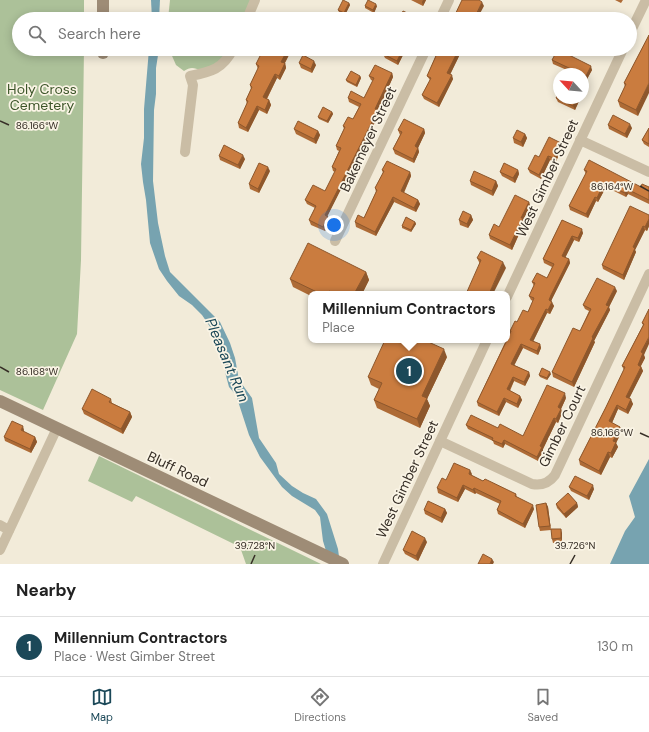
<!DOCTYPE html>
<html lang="en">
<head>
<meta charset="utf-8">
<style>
  :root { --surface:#fff; --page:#f6f6f6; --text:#222; --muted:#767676; --line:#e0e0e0; --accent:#1b4858 }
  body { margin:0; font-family:"DM Sans",sans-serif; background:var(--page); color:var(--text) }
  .compass { position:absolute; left:553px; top:68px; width:36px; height:36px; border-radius:50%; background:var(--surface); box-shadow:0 2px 10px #0003; rotate:296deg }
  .you { position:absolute; left:334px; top:225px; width:14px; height:14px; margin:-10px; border:3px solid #fff; border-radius:50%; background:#1a73e8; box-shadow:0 0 0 6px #1a73e833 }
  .badge { display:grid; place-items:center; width:26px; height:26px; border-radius:50%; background:var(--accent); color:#fff; font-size:13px; font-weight:700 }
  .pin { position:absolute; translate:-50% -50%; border:2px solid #fff; box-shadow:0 1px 4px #0006 }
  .popup { position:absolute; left:308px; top:291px; width:202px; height:52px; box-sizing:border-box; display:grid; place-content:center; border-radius:8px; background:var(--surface); filter:drop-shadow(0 1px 3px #0005); font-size:13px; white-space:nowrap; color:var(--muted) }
  .popup b { font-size:15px; color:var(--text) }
  .popup::after { content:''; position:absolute; left:50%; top:100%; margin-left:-8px; border:8px solid transparent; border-top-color:var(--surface) }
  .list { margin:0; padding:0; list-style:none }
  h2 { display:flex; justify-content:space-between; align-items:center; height:52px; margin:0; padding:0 16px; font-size:17px }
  h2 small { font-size:13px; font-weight:400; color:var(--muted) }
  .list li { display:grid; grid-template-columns:26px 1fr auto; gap:12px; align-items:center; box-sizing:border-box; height:60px; padding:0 16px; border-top:1px solid var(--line) }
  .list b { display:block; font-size:15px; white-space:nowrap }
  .list p { margin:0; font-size:13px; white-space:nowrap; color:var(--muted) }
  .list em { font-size:13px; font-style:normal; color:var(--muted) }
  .icon { flex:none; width:22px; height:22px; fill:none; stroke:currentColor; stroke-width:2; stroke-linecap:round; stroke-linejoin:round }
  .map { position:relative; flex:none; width:649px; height:564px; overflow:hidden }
  .search { position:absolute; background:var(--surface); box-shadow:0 2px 10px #0003; left:12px; right:12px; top:12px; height:44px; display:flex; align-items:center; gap:10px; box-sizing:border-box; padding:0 14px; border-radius:22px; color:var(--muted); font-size:15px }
  .sheet { height:112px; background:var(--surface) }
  nav { display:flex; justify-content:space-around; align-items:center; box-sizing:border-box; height:56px; border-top:1px solid var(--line); background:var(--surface); font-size:11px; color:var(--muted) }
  nav a { display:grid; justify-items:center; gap:2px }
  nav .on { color:var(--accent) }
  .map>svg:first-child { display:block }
</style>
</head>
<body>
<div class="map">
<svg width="649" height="564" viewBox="0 0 649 564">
  <rect width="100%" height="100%" fill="#f2ebd9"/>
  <g fill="#acc199">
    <path d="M0,0H84V19H19V49H84L81,260L77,334L43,410L0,390Z"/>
    <path d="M170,0H252L244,19H168Z"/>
    <path d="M169,49H232L220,65L201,71C194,67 190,67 184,71L176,65Z"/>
    <path d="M99,456L321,564H246L240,547L136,496L132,502L88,481Z"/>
  </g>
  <g fill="#77a3b0">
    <path d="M151,0H160L159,19H152Z"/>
    <path d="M149,49H159L156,68V94L154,110L153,181L158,223L165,256L170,272L220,322L230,343L235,358L239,380L252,398L259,438L276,463L279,474L292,486L303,493L316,499L327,514L338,549L340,564H330L323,541L320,517L315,510L292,496L282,487L260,457L249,435L236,395L229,387L225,372V358L219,340L202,315L192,305L179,296L167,281L159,269L150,243L146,200L143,182L141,164L144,138V109Z"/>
    <path d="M649,459V564H610L625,531L635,517L629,496Z"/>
  </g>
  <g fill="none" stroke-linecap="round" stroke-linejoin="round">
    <g stroke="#cabda5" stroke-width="10">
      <path d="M247,19L255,0"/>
      <path d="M440,19L449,0"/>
      <path d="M630,33L646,0"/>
      <path d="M580,140L649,172"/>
      <path d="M185,152L193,85L190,76C211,72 223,69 233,49"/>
      <path d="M335,241L426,49"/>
      <path d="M507,297L623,49"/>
      <path d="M440,441L532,484C542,486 549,483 555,475L649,274"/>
      <path d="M0,525L9,530"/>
      <path d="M0,550L57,428"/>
      <path d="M383,564L487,340"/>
    </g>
    <g stroke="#9e8c76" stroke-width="12">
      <path d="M103,19V0"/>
      <path d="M103,53V49"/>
      <path d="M0,401L343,564"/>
    </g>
  </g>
  <g fill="#ae6b36">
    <path d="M411,0H426L423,6Z"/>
    <path d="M615,0H623L621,3Z"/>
    <path d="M349,3L350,5L345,15L339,12L338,10Z"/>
    <path d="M365,6H377L374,13L365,8Z"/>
    <path d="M649,35L638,116L620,107L618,101L625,87L624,83Z"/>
    <path d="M292,49L285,63L286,68L280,80L277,78L267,99L269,100L271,105L267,114L259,110L248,132L239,128L238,123L247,104L246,100L251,89L250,85L258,69L256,64L263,53Z"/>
    <path d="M386,49H417L414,55L405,51L398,65L385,58L383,54Z"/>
    <path d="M439,49H471L469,53L462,50L450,74L453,79L439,107L424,99L422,95L430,80L427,76Z"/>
    <path d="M568,51L569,55V56L592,70L587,79L583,77V74H576L553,64L552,60Z"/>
    <path d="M299,63L316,65L312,73L301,68Z"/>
    <path d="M392,73L393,77L378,111L379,114L327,216L328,217L330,221L325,231L311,225L309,220L315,208L307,204L305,200L325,191L335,172L333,171L332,167L339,151L337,150L336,146L344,129L343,126L353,119L359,107L349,102L348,98H364L373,81L371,80L369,76Z"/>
    <path d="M360,76L361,78L357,87L347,82L346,80Z"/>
    <path d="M556,98L579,101L575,110L558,102Z"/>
    <path d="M332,112L333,114L328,123L319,119L318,117Z"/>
    <path d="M608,125L632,128L627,138L609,129Z"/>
    <path d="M649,128V147L644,144L642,140Z"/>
    <path d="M294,129L318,131L320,135L316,144L296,134Z"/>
    <path d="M424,129L425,133L418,148L419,152L414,163L395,154L393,149L400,135L398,130Z"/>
    <path d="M525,134L527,138L523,147L514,143L513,138Z"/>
    <path d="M561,143L563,147L555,163L550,160L541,179L530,173L528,169L539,157Z"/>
    <path d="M219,156L245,159L240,169L220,160Z"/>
    <path d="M382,170L410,172L411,176L404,193L418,200L420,204L416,212L394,202L376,236L356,227L355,222L364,218L376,192L375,188L383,173Z"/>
    <path d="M518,170L519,174L515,183L502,176L500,172Z"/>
    <path d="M584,170L641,187H649V204L628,194L626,197L606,187L598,202L596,201L588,218L570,210L569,206L586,174Z"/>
    <path d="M270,171L259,193L250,189L249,184Z"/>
    <path d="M470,181H496L498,186L493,196L471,185Z"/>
    <path d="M529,202L530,206L523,220L524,223L512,250L490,239L489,235Z"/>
    <path d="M471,215L473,220L468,228L460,225L459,220Z"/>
    <path d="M649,215V226L647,231L645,230L635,250L636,252L624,280L603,269L602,265Z"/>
    <path d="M562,220L583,233L579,242L574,240L565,258L569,259L570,263L552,299L551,302L554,306L550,314L547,313L533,341L540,344L541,348L538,355L523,348L514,365L529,372L530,376L525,386L514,381L510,391L520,396L522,400L518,408L506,402L499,416L478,406L477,402L510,332V331L517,322L528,312L533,301L531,300L529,296L534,286L532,282L547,278L552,267L544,263L543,259Z"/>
    <path d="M415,222L416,224L411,232L402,228V226Z"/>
    <path d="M477,258L506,268L480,264Z"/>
    <path d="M366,272L369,280L362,294H311V296L293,287L290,279Z"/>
    <path d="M617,291L609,307L610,310L594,341L595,342L574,387L553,377L552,372L580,331L589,311L585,309L583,305Z"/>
    <path d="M649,309L644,355L645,358L641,366L643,371L629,398L633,404L628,414L618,409L612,423L620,427L622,431L616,443L618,447L612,458L610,457L601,475L580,465L579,460L606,407L624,370L622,366L643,325L642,323Z"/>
    <path d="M447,357L427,399L430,406L420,428L377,408L374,400L379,389L371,385L368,377Z"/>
    <path d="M551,374L547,380L540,377L539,375Z"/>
    <path d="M566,398L561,409L562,413L558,423L556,422L543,449V451L538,461L505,444L503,448L494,444L493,441L468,429L466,425L498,428L523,436Z"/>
    <path d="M111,399L112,403L130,412L132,417L123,434L84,414L82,409Z"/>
    <path d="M24,430V432L35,437L37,442L31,453L5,441L4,437Z"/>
    <path d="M472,474L471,475L483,481L516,494L517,497L534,509L525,528L498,514L497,510L500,504L476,493L475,494L465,489L458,502L438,493L437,488L446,480Z"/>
    <path d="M569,487L594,489L589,500L571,491Z"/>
    <path d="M546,503L548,507L551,530L540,531L539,527Z"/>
    <path d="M577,503L578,507L566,518L557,508L556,504Z"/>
    <path d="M445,509L447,513L442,523L425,514L424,510Z"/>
    <path d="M562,533V542L553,543L552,539Z"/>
    <path d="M427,542L418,561L405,554L403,550Z"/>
  </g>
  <g fill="#8d572c">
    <path d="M423,0H426L423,6L422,2Z"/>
    <path d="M482,2L484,6L477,19H474Z"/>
    <path d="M349,3L350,5L345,15L344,13Z"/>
    <path d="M376,4L377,6L374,13L373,10Z"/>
    <path d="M288,49H292L283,66L281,62Z"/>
    <path d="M403,49H405V51L398,65L397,61Z"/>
    <path d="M413,49H417L414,55L412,51Z"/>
    <path d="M459,49H462V50L449,77L447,73Z"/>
    <path d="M467,49H471L469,53Z"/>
    <path d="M314,61L316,65L312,73L311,69Z"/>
    <path d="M285,63L286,68L280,80L279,76Z"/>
    <path d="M591,66L592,70L587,79L586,76Z"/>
    <path d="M392,73L393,77L378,111L379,114L326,219L325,215L375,109Z"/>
    <path d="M275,74L277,78L265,102L263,97Z"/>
    <path d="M452,75L453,79L439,107L437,103Z"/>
    <path d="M360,76L361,78L357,87L356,85Z"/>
    <path d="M649,83V93L638,116L636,110Z"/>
    <path d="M577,98H578L579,101L575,110L573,106Z"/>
    <path d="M269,100L271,105L267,114L265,110Z"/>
    <path d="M257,106L259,110L248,132L246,128Z"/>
    <path d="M332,112L333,114L328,123L327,121Z"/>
    <path d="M630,124L632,128L627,138L625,134Z"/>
    <path d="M424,129L425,133L418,148L419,152L414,163L413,159L415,146Z"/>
    <path d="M318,131L320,135L316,144L314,139Z"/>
    <path d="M525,134L527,138L523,147L521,142Z"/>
    <path d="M561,143L563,147L555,163L554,158Z"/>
    <path d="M243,155L245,159L240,169L238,165Z"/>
    <path d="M548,156L550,160L541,179L539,175Z"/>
    <path d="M268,167L270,171L259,193L258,189Z"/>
    <path d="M518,170L519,174L515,183L513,178Z"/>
    <path d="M410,172L411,176L402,196L401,191Z"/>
    <path d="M496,181L498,186L493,196L492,191Z"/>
    <path d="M604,183L606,187L598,202L597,198Z"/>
    <path d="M627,189L628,194L626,197L625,193Z"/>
    <path d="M393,197L394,202L376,236L375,232Z"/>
    <path d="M595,197L596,201L588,218L586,214Z"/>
    <path d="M418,200L420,204L416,212L414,208Z"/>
    <path d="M529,202L530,206L523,220L524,223L512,250L510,245L521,218Z"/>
    <path d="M471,215L473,220L468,228L467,224Z"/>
    <path d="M328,217L330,221L325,231L323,227Z"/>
    <path d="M649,219V226L647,231L645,227Z"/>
    <path d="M415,222L416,224L411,232V230Z"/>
    <path d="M643,226L645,230L635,250L636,252L624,280L623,275L633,247Z"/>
    <path d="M582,229L583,233L579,242L578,238Z"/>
    <path d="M572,236L574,240L564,260L562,256Z"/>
    <path d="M569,259L570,263L552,299L550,304L549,300L551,295Z"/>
    <path d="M503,262L506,268L493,294H489Z"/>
    <path d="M366,272L369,280L362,294H354Z"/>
    <path d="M615,287L617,291L609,307L610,310L594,341L595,342L574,387L572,382L606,305Z"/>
    <path d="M552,302L554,306L550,314L548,310Z"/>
    <path d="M546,309L547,313L532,344L530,340Z"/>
    <path d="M649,337V344L644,355L645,358L639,369L638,365L641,352Z"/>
    <path d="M521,344L523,348L513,368L511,364Z"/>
    <path d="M540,344L541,348L538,355L537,351Z"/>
    <path d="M444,349L447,357L427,399L430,406L420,428L417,419L422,396Z"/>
    <path d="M641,367L643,371L628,401L626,397Z"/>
    <path d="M529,372L530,376L525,386L524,382Z"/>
    <path d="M550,372L551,374L547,380V378Z"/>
    <path d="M513,377L514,381L508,393L507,389Z"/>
    <path d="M565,393L566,398L561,409L562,413L558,423L556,419L558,407Z"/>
    <path d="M520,396L522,400L518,408L517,404Z"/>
    <path d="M504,398L506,402L499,416L497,412Z"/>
    <path d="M631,399L633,404L628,414L626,410Z"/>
    <path d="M617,405L618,409L611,425L609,421Z"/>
    <path d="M130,412L132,417L123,434L121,429Z"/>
    <path d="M554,418L556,422L543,449V451L538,461L537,457L540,446Z"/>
    <path d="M23,426L24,430L22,434L21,430Z"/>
    <path d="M620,427L622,431L616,443L618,447L612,458L611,453L613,441Z"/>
    <path d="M35,437L37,442L31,453L30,449Z"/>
    <path d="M504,440L505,444L503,448L502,444Z"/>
    <path d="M608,452L610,457L601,475L599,471Z"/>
    <path d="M470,470L472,474L470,478L469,474Z"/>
    <path d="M463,485L465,489L458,502L457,498Z"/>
    <path d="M593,485L594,489L589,500L587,496Z"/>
    <path d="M474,488L476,493L475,494L473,490Z"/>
    <path d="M546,503L548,507L551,530L550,526Z"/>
    <path d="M577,503L578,507L566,518L564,514Z"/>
    <path d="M533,505L534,509L525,528L523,524Z"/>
    <path d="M445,509L447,513L442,523L441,518Z"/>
    <path d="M561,529L562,533V542L561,538Z"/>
    <path d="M425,538L427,542L418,561L416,556Z"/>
    <path d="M492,559L494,562L493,564H490Z"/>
  </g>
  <g fill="#ca7c3f" stroke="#8d572c">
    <path d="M343,0L349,3L344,13L338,10Z"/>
    <path d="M368,0L376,4L373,10L365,6Z"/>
    <path d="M462,0H479L482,2L474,19H453Z"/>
    <path d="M403,11L420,19H399Z"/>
    <path d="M599,14L610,19H596Z"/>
    <path d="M283,17L287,19H282Z"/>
    <path d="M649,35V83L636,110L618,101L626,84L624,83Z"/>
    <path d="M265,49H288L281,62L285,63L279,76L275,74L263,97L269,100L265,110L257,106L246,128L238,123L248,101L246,100L252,87L250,85L259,66L256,64L262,52L263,53Z"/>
    <path d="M386,49H403L397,61L383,54Z"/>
    <path d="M439,49H459L447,73L452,75L437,103L422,95L431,78L427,76Z"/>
    <path d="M558,49H563L568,51L567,54L591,66L586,76L552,60Z"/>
    <path d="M303,55L314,61L311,69L299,63Z"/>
    <path d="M375,65L392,73L375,109L378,110L325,215L328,217L323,227L309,220L316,206L305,200L313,185L325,191L336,169L332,167L341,148L336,146L345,127L343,126L348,117L353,119L361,104L348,98L351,91L364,98L374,78L369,76Z"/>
    <path d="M351,71L360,76L356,85L346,80Z"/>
    <path d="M559,92V98H577L573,106L556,98Z"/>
    <path d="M323,107L332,112L327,121L318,117Z"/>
    <path d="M613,115L630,124L625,134L608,125Z"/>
    <path d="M404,119L424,129L415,146L418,148L413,159L393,149L402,132L398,130Z"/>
    <path d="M298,121L318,131L314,139L294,129Z"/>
    <path d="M649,128V144L642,140Z"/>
    <path d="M517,130L525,134L521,142L513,138Z"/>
    <path d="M549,137L561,143L554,158L548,156L539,175L528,169L535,155L539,157Z"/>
    <path d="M224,145L243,155L238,165L219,156Z"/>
    <path d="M589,160L641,187L642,184L649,187V200L627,189L625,193L604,183L597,198L595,197L586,214L569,206L587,171L584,170Z"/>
    <path d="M387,161L410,172L401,191L418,200L414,208L393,197L375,232L355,222L358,215L364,218L377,190L375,188L384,171L382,170Z"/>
    <path d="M259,163L268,167L258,189L249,184Z"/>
    <path d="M504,163L518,170L513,178L500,172Z"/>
    <path d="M474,171L496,181L492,191L470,181Z"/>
    <path d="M515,195L529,202L521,218H523L510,245L489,235L494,224L499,227Z"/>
    <path d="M630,206L649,215V219L645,227L643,226L633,247L635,248L623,275L602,265Z"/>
    <path d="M463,211L471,215L467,224L459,220Z"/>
    <path d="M406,217L415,222L411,230L402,226Z"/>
    <path d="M562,220L582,229L578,238L572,236L562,256L569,259L551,295L549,300L552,302L548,310L546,309L530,340L540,344L537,351L521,344L511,364L529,372L524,382L513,377L507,389L520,396L517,404L504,398L497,412L477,402L507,340L511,331H510L515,321L517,322L523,310L528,312L534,298L529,296L535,283L532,282L537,273L547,278L554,264L543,259Z"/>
    <path d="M308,243L366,272L354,294H335L329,291L328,294H321L290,279Z"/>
    <path d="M481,251L503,262L489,294H466L481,260L477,258Z"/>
    <path d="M597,278L615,287L606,305L609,306L592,337L593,338L572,382L552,372L573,328L580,331L591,309L583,305Z"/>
    <path d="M649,309V337L641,352L643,353L638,365L641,367L626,397L631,399L626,410L617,405L609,421L620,427L613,441L616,442L611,453L608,452L599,471L579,460L606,407L625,367L622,366L644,324L642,323Z"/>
    <path d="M385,340H424L444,349L422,396L427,398L417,419L374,400L382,383L368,377Z"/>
    <path d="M542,368L550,372L547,378L539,375Z"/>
    <path d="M547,385L565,393L558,407L561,409L556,419L554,418L540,446L542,447L537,457L504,440L502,444L492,440L493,438L466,425L471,415L498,428L500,424L523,436Z"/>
    <path d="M92,389L111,399L109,402L130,412L121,429L82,409Z"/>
    <path d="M12,421L23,426L21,430L35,437L30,449L4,437Z"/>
    <path d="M454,463L470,470L469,474L483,481L485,479L516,494L515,496L533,505L523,524L497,510L501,501L474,488L473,490L463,485L457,498L437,488L442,478L446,480Z"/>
    <path d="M575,476L593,485L587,496L569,487Z"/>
    <path d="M568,493L577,503L564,514L556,504Z"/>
    <path d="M428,501L445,509L441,518L424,510Z"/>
    <path d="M546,503L550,526L539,527L536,505Z"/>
    <path d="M551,529H561V538L552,539Z"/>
    <path d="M412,531L425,538L416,556L403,550Z"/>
    <path d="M483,554L492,559L490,564H478Z"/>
  </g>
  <path fill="none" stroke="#362e26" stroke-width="1.5" d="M0,121L9,125M640,186L649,191M0,367L9,372M640,433L649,437M251,564L255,555M570,564L575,555"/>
  <g text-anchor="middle" stroke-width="3.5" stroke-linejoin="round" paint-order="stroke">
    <g font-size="14" fill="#3c5529" stroke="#faf4e5">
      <text x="42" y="94">Holy Cross<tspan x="42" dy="16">Cemetery</tspan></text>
    </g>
    <g font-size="14" fill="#362e26" stroke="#faf4e5">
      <text transform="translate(368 139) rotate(-65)" y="5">Bakemeyer Street</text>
      <text transform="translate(547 178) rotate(-65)" y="5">West Gimber Street</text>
      <text transform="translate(562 426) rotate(-64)" y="5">Gimber Court</text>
      <text transform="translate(178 469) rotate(25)" y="5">Bluff Road</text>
      <text transform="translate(407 479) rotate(-65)" y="5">West Gimber Street</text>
    </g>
    <g font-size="15" font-style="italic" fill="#1b4858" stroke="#faf4e5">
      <text transform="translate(227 360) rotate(67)" y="5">Pleasant Run</text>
    </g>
  </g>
  <g font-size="10" text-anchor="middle" fill="#362e26" stroke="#faf4e5" stroke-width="3.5" stroke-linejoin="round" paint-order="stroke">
    <text x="37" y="129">86.166°W</text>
    <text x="612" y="190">86.164°W</text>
    <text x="37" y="375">86.168°W</text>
    <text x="612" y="436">86.166°W</text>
    <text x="255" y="549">39.728°N</text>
    <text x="575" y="549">39.726°N</text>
  </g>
</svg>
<svg class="compass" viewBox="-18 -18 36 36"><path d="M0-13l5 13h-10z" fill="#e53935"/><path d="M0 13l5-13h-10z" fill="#767676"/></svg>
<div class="you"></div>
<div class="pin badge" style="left:409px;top:371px">1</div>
<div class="popup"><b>Millennium Contractors</b>Place</div>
<div class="search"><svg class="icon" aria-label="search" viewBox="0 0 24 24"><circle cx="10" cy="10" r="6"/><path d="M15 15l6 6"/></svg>Search here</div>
</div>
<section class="sheet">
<h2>Nearby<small></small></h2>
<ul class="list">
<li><span class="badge">1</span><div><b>Millennium Contractors</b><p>Place · West Gimber Street</p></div><em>130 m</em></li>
</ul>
</section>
<nav>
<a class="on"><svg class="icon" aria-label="map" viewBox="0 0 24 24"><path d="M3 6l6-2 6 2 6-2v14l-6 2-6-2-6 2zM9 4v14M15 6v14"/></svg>Map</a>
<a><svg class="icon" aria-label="directions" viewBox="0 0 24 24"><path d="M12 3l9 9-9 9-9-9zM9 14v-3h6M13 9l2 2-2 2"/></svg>Directions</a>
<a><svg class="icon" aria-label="saved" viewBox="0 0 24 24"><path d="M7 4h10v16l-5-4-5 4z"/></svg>Saved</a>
</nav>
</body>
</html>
